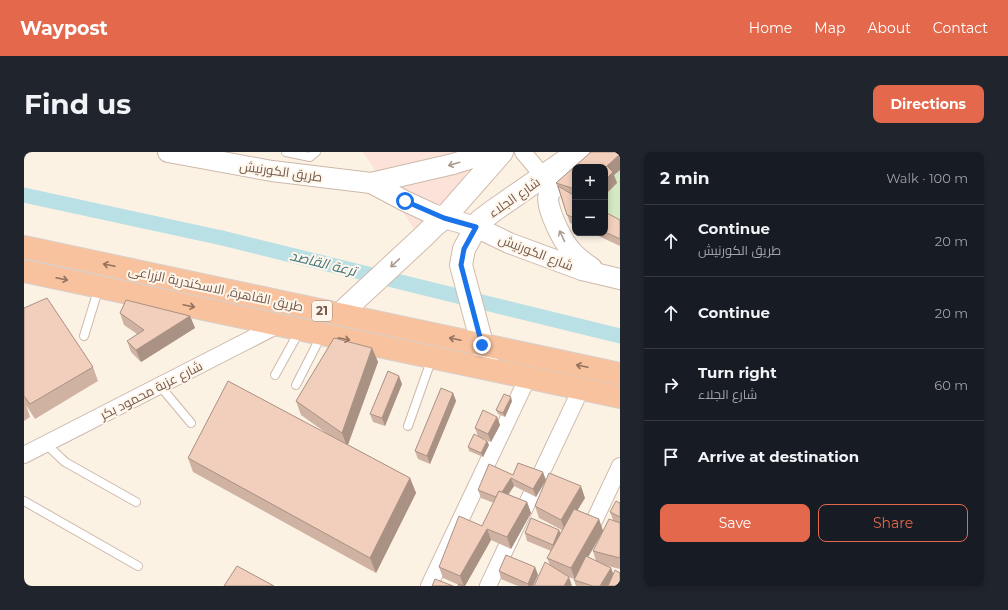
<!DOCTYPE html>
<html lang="en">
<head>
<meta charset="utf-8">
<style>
  :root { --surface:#171b24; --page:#20242c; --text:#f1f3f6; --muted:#9ea1a6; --line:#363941; --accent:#e4684b }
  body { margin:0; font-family:Montserrat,Cairo,sans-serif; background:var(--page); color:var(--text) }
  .controls { position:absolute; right:12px; top:12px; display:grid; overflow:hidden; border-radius:8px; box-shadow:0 2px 6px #0003 }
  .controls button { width:36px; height:36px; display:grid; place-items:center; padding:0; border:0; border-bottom:1px solid var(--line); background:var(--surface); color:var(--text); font:20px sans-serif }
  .stop { position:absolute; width:12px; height:12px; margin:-9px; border:3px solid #1a73e8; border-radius:50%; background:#fff }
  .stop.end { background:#1a73e8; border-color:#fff; box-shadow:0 1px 4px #0008 }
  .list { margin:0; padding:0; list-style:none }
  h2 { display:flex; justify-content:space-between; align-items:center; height:52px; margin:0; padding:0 16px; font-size:17px }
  h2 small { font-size:13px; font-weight:400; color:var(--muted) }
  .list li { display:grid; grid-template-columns:26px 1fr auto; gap:12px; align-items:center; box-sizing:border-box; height:72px; padding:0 16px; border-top:1px solid var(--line) }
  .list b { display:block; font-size:15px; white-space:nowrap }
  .list p { margin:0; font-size:13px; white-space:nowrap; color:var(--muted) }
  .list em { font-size:13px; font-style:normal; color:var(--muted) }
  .actions { display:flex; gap:8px; padding:12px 16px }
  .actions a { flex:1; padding:9px 0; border:1px solid var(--accent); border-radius:8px; text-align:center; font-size:14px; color:var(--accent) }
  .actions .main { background:var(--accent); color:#fff }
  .icon { flex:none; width:22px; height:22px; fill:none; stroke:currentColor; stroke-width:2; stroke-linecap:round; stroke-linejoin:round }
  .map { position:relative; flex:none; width:596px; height:434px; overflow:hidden; border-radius:8px }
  header { display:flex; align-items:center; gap:24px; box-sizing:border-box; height:56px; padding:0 20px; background:var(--accent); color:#fff }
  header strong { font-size:19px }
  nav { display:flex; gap:22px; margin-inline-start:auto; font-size:14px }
  .intro { display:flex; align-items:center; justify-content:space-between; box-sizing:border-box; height:96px; padding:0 24px }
  h1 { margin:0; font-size:28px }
  .button { padding:10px 18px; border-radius:8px; background:var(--accent); color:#fff; font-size:14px; font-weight:700 }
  main { display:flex; gap:24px; padding:0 24px }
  aside { flex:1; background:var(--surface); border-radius:8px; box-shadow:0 2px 6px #0003 }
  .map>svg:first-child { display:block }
</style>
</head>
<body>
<header>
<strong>Waypost</strong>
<nav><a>Home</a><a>Map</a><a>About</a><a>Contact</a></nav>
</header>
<div class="intro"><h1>Find us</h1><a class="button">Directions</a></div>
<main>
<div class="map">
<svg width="596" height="434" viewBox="0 0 596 434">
  <rect width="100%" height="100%" fill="#fcf2e4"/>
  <path fill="#fce2d8" d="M339,0H458L396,86Z"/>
  <path fill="#d4e9c3" d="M596,18V74L581,66V43L593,32L588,25Z"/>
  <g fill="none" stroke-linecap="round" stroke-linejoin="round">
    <path stroke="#b9e0e5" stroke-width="15" d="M0,43L198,86L596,184"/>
    <g stroke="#cdb9ab" stroke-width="10">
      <g id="service">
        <path d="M262,0L286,5L292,0"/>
        <path d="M60,184L75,135"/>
        <path d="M251,223L276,178"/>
        <path d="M272,233L297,184"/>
        <path d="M136,234L167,271"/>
        <path d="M384,274L408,206"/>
        <path d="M22,292L41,310L112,350"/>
        <path d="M0,349L114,414"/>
      </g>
    </g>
    <g stroke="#cdb9ab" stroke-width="18">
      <g id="minor">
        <path d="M499,0L519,24"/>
        <path d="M0,303L254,173"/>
        <path d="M562,386L596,314"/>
        <path d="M405,434L504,225"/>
        <path d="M464,434L557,237"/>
      </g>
    </g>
    <g stroke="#cdb9ab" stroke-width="22">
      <g id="tertiary">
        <path d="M144,0L248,19L347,31L429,12L467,0"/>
        <path d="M551,21C544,26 528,35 525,42C520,53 538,87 545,96C551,104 559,110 568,116"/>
        <path d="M347,31L381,49L409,62L420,66L452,75L485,91L558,118L596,127"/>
      </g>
    </g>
    <g stroke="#d2bbab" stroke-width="24">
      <g id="secondary">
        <path d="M316,162L400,84L411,73L420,66L478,0"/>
        <path d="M463,210L437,113L440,97L452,75L456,69L469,59L554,0"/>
      </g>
    </g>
    <g stroke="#d8d0cc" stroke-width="24">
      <g id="trunk">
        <path d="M0,95L596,222"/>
        <path d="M0,119L596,245"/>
      </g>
    </g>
    <use href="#service" stroke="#fff" stroke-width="8"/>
    <use href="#minor" stroke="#fff" stroke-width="16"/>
    <use href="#tertiary" stroke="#fff" stroke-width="20"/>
    <use href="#secondary" stroke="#fff" stroke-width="22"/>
    <use href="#trunk" stroke="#f7c29d" stroke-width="22"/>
  </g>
  <g fill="#cfb2a2" fill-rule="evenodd">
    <path d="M567,0H596V18L590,23L593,31L581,43V15H551V73L546,71L532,31Z"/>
    <path d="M581,60L596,68V94L568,81H581Z"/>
    <path d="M0,156L69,215L74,229L11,267L2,253L6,265L0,269Z"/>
    <path d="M96,161L166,164L171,176L117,210L107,200L103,189L113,182L100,173Z"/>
    <path d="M348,196L354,210L324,293L386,326L392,341L352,421L169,320L164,306L305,283L277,263L272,249Z"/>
    <path d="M378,232L361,274L349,270L346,262Z"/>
    <path d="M429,241L432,249L406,312L394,307L391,299Z"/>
    <path d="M488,249L481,265L474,262L472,258Z"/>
    <path d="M473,265L476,273L467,290L454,284L451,276Z"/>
    <path d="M463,289L465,293L459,305L445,299L444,295Z"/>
    <path d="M489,323L522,328L512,345L490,334L484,342L503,350L507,361L487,397L467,388L441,434L435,433L419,426L415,415L458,374L470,351L457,346L454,338Z"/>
    <path d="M561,346L553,358L575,367L579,379L589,368L586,360L596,351V417L580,413L587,416L589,422L584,434H552L550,428V427L545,425L526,413L523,406L527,399L503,389L501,381L535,378L536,381L538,378L515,366L511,354ZM578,380L569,399L572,409L564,405Z"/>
    <path d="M511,415L514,423L509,434H494L477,427L475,419Z"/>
  </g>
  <g fill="#a99184">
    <path d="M596,2V18L590,23L593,31L581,43V28L583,14Z"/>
    <path d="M166,164L171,176L117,210L112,198Z"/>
    <path d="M348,196L354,210L323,295L318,281Z"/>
    <path d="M375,224L378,232L361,274L358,266Z"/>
    <path d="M429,241L432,249L406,312L403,304Z"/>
    <path d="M487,245L488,249L481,265L479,261Z"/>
    <path d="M473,265L476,273L467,290L464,282Z"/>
    <path d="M463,289L465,293L459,305L457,301Z"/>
    <path d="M519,320L522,328L512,345L509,337Z"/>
    <path d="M386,326L392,341L352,421L346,406Z"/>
    <path d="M487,326L490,334L477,354L474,346Z"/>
    <path d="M557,334L561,346L541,379L537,368Z"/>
    <path d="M503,350L507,361L487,397L483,385Z"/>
    <path d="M575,367L579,379L551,428L547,416Z"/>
    <path d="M463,377L467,388L441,434H440L436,424Z"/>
    <path d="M535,378L538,386L532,400L529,393Z"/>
    <path d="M511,415L514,423L509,434H504V432Z"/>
    <path d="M587,416L590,424L584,434H576Z"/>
    <path d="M545,425L548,434H540Z"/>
  </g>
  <g fill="#f1cfbc" stroke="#a99184">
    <path d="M567,0H596V2L583,14L589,20L581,28V15H551V37L532,31Z"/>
    <path d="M534,34L551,44V66L543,63Z"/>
    <path d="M581,60L596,68V87L581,80Z"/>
    <path d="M23,146L69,215L6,252L0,244V156Z"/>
    <path d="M102,148L166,164L112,198L103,189L120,178L96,161Z"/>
    <path d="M310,186L348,196L318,281L272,249Z"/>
    <path d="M364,219L375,224L358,266L346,262Z"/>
    <path d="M204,229L386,326L346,406L164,306Z"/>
    <path d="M417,236L429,241L403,304L391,299Z"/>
    <path d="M480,242L487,245L479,261L472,258Z"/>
    <path d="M459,258L473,265L464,282L451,276Z"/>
    <path d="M450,282L463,289L457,301L444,295Z"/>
    <path d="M494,311L519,320L509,337L487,326L478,340L475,339L472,345L454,338L465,312L489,323Z"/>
    <path d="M525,321L557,334L537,368L511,354Z"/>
    <path d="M475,339L503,350L483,385L463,377L436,424L415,415L435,364L458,374Z"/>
    <path d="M592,349L596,351V365L586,360Z"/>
    <path d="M550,357L575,367L547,416L523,406Z"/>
    <path d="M507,366L535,378L529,393L501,381Z"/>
    <path d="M585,367L596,371V406L569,399Z"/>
    <path d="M482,403L511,415L504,432L475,419Z"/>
    <path d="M562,404L587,416L576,434H569L550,428Z"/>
    <path d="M521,410L545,425L540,434H510Z"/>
    <path d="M213,414L250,434H200Z"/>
    <path d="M591,418L596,421V434H584Z"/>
    <path d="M411,427L429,434H408Z"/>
    <path d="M435,432L440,434H434Z"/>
  </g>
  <defs><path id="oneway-shaft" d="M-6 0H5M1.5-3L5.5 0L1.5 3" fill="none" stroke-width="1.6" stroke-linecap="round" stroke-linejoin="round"/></defs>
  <g stroke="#ac9b92">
    <use href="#oneway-shaft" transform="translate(430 12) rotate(164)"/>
    <use href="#oneway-shaft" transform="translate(538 84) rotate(-115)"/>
    <use href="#oneway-shaft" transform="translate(371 111) rotate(137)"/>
  </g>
  <g stroke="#95725f">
    <use href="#oneway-shaft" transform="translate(85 113) rotate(-168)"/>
    <use href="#oneway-shaft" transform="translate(38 127) rotate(12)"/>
    <use href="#oneway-shaft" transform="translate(165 154) rotate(12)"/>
    <use href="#oneway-shaft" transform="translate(320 187) rotate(12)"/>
    <use href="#oneway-shaft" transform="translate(431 187) rotate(-168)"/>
    <use href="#oneway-shaft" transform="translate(558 214) rotate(-168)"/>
  </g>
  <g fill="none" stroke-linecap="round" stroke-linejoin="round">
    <path stroke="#1a73e8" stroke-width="5" d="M381,49L420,66L452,75L440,97L437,113L458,193"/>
  </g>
  <g text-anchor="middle" stroke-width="4" stroke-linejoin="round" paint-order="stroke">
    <rect fill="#fff6eb" stroke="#9e877a" stroke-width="1" x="288" y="149" width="20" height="20" rx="3"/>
    <g font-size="12" font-weight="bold" fill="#74584a">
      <text x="298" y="163">21</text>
    </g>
    <g font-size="13" fill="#74584a" stroke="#fff6eb">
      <text transform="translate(257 19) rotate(8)" y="5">طريق الكورنيش</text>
      <text transform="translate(490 45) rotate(-35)" y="5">شارع الجلاء</text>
      <text transform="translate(512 100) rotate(21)" y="5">شارع الكورنيش</text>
      <text transform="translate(192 136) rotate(12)" y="5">طريق القاهرة, الاسكندرية الزراعى</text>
      <text transform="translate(127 238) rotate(-27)" y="5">شارع عزبة محمود بكر</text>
    </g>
    <g font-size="14" font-style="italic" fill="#417880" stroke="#fff6eb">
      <text transform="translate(299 111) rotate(14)" y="5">ترعة القاصد</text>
    </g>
  </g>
</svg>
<div class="controls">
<button>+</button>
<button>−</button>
</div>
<div class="stop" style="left:381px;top:49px"></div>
<div class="stop end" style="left:458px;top:193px"></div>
</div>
<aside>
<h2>2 min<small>Walk · 100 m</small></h2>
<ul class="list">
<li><svg class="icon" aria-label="ahead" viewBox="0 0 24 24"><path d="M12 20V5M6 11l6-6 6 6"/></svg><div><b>Continue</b><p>طريق الكورنيش</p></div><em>20 m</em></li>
<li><svg class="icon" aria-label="ahead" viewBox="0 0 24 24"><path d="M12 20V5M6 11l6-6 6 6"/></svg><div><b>Continue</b></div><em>20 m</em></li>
<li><svg class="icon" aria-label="right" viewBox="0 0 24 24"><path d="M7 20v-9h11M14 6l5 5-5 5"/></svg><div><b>Turn right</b><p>شارع الجلاء</p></div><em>60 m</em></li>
<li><svg class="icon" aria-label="arrive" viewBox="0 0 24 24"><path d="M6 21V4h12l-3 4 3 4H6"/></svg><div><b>Arrive at destination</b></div></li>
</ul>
<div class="actions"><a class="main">Save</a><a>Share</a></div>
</aside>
</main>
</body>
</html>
